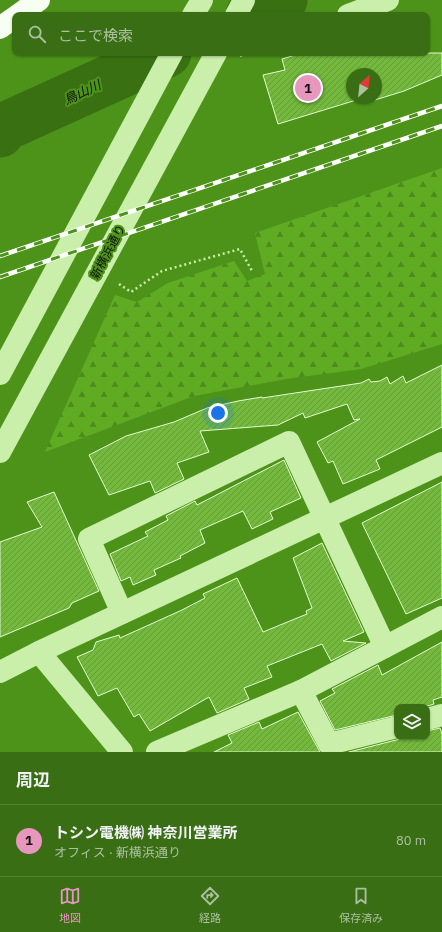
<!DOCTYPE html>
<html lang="ja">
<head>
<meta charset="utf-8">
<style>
  :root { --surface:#3a6e14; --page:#457622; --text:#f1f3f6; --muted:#abc0a0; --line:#548134; --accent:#e797bd }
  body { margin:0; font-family:"IBM Plex Sans","Noto Sans JP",sans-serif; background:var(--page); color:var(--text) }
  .controls { position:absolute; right:12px; bottom:12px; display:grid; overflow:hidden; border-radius:8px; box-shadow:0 1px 3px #0004 }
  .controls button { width:36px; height:36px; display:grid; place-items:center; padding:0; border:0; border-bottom:1px solid var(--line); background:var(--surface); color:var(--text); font:20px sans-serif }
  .compass { position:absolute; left:346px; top:68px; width:36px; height:36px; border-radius:50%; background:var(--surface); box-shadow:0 1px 3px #0004; rotate:27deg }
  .you { position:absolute; left:218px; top:413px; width:14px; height:14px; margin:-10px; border:3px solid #fff; border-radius:50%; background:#1a73e8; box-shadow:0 0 0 6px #1a73e833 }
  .badge { display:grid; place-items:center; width:26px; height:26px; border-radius:50%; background:var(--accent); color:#111; font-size:13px; font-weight:700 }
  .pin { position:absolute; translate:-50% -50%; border:2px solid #fff; box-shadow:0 1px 4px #0006 }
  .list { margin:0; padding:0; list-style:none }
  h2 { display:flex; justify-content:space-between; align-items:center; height:52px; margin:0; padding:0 16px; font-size:17px }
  h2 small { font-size:13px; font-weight:400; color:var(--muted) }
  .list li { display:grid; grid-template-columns:26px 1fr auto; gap:12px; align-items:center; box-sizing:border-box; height:72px; padding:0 16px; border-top:1px solid var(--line) }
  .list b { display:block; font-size:15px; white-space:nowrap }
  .list p { margin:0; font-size:13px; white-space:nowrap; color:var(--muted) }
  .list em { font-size:13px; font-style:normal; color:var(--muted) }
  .icon { flex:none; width:22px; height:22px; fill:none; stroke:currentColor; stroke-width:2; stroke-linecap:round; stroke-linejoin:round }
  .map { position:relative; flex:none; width:442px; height:752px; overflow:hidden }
  .search { position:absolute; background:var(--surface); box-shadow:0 1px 3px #0004; left:12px; right:12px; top:12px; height:44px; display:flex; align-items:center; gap:10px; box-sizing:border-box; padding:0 14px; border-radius:8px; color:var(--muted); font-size:15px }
  .sheet { height:124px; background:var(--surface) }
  nav { display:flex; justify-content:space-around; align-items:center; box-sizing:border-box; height:56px; border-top:1px solid var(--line); background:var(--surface); font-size:11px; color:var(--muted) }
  nav a { display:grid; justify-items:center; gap:2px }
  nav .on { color:var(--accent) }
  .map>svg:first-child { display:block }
</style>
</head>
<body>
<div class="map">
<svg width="442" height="752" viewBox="0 0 442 752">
  <defs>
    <pattern id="forest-firs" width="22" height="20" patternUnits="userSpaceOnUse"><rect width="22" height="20" fill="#5fac23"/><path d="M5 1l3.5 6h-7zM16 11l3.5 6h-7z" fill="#4d8b1d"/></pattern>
    <pattern id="building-hatch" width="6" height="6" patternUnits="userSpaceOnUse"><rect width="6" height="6" fill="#74b93e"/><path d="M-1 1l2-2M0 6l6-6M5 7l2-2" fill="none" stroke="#639e35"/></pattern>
  </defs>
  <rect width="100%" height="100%" fill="#4d931a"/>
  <path fill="url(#forest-firs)" d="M442,168V344L361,369L286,379L194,396L45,452L115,295L137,302L168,283L234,261L247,281L265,274L255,233Z"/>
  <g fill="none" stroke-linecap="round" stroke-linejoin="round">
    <g stroke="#397011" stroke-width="49">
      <path d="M250,15L283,0"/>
      <path d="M0,133L4,127L167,53"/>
    </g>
  </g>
  <g fill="url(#building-hatch)" stroke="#e3fbd1">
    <path d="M302,53H442V75L404,91L375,100L376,74H352V98H363L278,124L263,75L285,70L282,59Z"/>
    <path d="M442,365V427L376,460L380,469L343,484L333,461L328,463L317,442L360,419L354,420L347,404L305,418L303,413L278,425L200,431L209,452L177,463L184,479L155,493L150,481L109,495L89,455L126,436L174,422L207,408L238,401L262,397V398L361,383L369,379L371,382L380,381L387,377L390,384L403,376L406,383Z"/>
    <path d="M284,460L301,498L270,512L273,519L252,529L243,511L200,530L205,543L180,556L181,558L154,570L156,575L133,585L130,577L121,581L110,554L148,536L145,532L168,520L166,516L195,501L197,505Z"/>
    <path d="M442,482V598L406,614L362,523Z"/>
    <path d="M54,492L99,591L72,603L69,608L0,637V542L42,527L27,502Z"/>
    <path d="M322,543L364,632L343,641L366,643L331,661L322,644L267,666L272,677L244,688L249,699L217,713L209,697L150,731L139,714L134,717L117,688L98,696L77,657L93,650L96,642L119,635L120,638L182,610L205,598L203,594L237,578L263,632L307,614L306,611L312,608L293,558Z"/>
    <path d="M442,642V697L433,700L434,704L424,707H397V715L335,730L320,701L335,693L332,689L378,665L382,675Z"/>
    <path d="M298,712L320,752H214L232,743L228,735L259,722L262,729Z"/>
    <path d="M440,728L442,734V752H349L400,739L404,737H427V731Z"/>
  </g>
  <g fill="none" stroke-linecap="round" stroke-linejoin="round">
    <g stroke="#c9efaa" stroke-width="2.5" stroke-dasharray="2 3" stroke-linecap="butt">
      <path d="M240,56L247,53"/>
      <path d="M119,284L131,292L162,271L240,249L252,271"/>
    </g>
    <g stroke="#c9efaa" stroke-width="22">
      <path d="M193,15L202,0"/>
      <path d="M236,15L244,0"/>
      <path d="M348,15L388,0"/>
      <path d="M0,374L172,53"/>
      <path d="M0,452L216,53"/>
      <path d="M122,613L89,539L289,442L385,647"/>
      <path d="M39,652L122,752"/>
      <path d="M0,672L39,652L442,463"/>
      <path d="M301,691L329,744L397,727"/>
      <path d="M427,719L442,715"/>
      <path d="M157,752L301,691L442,617"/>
    </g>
    <g stroke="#f7fff3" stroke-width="22">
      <path d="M18,15L39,0"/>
      <path d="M0,28L15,17"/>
    </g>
    <g stroke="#fff" stroke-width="4.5">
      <g id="rail">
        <path d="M0,256L442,106"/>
        <path d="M0,277L442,126"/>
      </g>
    </g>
    <use href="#rail" stroke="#4d931a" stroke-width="3" stroke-dasharray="9" stroke-linecap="butt"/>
  </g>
  <g text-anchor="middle" stroke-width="4" stroke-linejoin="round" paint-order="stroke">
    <g font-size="12" fill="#111" stroke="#4d931a">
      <text transform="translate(108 252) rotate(-62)" y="4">新横浜通り</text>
    </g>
    <g font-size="13" font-style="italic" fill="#111" stroke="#4d931a">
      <text transform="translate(82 92) rotate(-25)" y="5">鳥山川</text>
    </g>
  </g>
</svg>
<div class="controls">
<button><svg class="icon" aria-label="layers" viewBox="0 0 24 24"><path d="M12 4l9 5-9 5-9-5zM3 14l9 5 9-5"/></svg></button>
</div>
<svg class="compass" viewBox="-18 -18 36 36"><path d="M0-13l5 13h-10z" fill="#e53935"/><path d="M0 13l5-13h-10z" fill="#abc0a0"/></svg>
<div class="you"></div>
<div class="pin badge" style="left:308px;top:88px">1</div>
<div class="search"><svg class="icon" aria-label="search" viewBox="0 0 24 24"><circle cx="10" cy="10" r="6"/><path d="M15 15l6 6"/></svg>ここで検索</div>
</div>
<section class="sheet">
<h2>周辺<small></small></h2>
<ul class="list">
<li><span class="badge">1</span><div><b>トシン電機㈱ 神奈川営業所</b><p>オフィス · 新横浜通り</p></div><em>80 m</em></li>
</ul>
</section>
<nav>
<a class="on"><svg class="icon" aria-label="map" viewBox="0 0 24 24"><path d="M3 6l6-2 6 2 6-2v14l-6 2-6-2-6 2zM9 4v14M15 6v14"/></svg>地図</a>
<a><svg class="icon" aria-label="directions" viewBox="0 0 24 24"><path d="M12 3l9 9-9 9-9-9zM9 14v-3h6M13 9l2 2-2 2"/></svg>経路</a>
<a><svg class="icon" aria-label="saved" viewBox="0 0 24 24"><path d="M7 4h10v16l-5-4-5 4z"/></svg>保存済み</a>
</nav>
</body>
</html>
